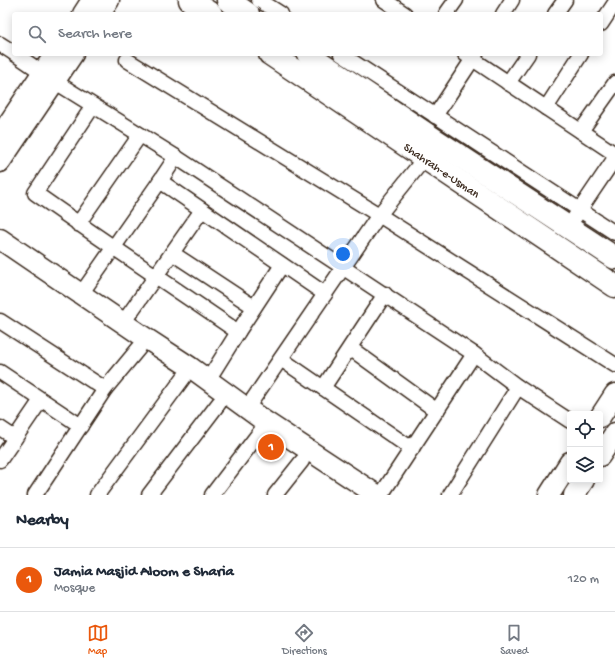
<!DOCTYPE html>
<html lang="en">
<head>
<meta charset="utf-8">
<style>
  :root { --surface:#fff; --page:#f2f2f3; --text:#1f2937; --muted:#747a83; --line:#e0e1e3; --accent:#ea580c }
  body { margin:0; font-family:"Gochi Hand",sans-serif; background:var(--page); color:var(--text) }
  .controls { position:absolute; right:12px; bottom:12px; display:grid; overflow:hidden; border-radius:4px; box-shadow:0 2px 10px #0003 }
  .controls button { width:36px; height:36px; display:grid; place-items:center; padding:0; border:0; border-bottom:1px solid var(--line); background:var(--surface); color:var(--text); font:20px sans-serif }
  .you { position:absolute; left:343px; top:254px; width:14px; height:14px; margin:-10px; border:3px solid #fff; border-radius:50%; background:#1a73e8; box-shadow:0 0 0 6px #1a73e833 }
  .badge { display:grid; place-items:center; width:26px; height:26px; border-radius:50%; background:var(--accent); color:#fff; font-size:13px; font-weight:700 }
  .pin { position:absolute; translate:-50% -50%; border:2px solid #fff; box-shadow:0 1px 4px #0006 }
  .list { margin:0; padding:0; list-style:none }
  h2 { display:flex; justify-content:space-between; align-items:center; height:52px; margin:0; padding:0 16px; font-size:17px }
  h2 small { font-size:13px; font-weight:400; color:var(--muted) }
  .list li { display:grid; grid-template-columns:26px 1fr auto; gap:12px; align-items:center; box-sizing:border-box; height:64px; padding:0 16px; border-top:1px solid var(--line) }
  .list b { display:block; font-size:15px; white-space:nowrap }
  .list p { margin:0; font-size:13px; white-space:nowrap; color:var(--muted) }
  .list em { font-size:13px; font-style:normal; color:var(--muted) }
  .icon { flex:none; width:22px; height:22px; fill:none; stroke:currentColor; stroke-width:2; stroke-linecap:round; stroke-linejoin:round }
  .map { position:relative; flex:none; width:615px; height:495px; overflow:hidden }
  .search { position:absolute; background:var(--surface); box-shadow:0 2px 10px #0003; left:12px; right:12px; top:12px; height:44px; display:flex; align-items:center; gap:10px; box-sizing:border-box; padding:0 14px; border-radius:4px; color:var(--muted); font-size:15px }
  .sheet { height:116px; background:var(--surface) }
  nav { display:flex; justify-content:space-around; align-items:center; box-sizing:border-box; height:56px; border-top:1px solid var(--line); background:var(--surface); font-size:11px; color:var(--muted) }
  nav a { display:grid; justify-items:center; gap:2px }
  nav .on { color:var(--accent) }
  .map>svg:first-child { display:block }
</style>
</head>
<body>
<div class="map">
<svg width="615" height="495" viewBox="0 0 615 495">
  <rect width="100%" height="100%" fill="#fff"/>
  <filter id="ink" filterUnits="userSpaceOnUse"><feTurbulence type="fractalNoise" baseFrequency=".025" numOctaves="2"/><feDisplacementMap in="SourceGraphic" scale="8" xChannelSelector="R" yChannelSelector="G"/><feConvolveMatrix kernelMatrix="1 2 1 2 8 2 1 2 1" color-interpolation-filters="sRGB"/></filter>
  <g filter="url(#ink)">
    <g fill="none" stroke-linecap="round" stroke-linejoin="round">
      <g stroke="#3b2a1e" stroke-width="17">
        <g id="street">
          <path d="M259,0L281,14"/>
          <path d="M384,0L405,14"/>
          <path d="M446,14L456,0"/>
          <path d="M503,14L512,0"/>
          <path d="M555,14L565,0"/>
          <path d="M601,24L615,3"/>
          <path d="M0,44L14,53"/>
          <path d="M15,54L43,73"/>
          <path d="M341,54L615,233"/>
          <path d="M465,54L615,154"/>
          <path d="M127,60L379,215L615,365"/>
          <path d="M54,81L176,157L160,181L325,294"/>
          <path d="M508,83L528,54"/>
          <path d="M93,106L35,193C101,240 170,285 238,332"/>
          <path d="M546,108L581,54"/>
          <path d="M435,116L476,54"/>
          <path d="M581,131L615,83"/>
          <path d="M176,157L474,354L381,495"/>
          <path d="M575,217L615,158"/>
          <path d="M78,224L140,135"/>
          <path d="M172,253L254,307"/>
          <path d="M81,294L160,181"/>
          <path d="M0,321L105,389"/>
          <path d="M123,323L202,210"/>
          <path d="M350,348L437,411"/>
          <path d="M474,354L518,387L570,421"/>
          <path d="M281,359L412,449"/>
          <path d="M0,372L81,426"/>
          <path d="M208,380L238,332L282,265"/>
          <path d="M323,388L385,294"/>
          <path d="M247,408L379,215L424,159"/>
          <path d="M0,428L15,438"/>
          <path d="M0,460L41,400"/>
          <path d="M35,495L105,389L139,348"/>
          <path d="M97,495L184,377"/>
          <path d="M149,495L219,403"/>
          <path d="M212,495L260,432"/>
          <path d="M275,495L302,461"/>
          <path d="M450,495L518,387"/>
        </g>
      </g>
      <g stroke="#3b2a1e" stroke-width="23">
        <g id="secondary">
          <path d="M83,14L92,0"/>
          <path d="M100,14L109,0"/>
          <path d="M0,136L55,54"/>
          <path d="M0,162L73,54"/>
          <path d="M0,239L141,335L190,367L260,418L377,495"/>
          <path d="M600,417L615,394"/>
          <path d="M600,456L615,433"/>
          <path d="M549,495L570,462"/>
          <path d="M574,495L584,480"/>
        </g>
      </g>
      <g stroke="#3b2a1e" stroke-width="25">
        <g id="primary">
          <path d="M190,0L211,14"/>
          <path d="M228,0L248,14"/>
          <path d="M270,54L615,286"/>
          <path d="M308,54L434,139L615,258"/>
        </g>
      </g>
      <use href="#street" stroke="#fff" stroke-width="14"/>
      <use href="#secondary" stroke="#fff" stroke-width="20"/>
      <use href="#primary" stroke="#fff" stroke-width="22"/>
    </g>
  </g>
  <g text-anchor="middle" stroke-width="3" stroke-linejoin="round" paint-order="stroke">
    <g font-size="12" fill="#3b2a1e" stroke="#fff">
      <text transform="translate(442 170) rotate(34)" y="4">Shahrah-e-Usman</text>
    </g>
  </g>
</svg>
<div class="controls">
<button><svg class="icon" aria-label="locate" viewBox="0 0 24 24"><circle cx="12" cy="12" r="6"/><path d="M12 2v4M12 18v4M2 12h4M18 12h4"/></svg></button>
<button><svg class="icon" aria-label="layers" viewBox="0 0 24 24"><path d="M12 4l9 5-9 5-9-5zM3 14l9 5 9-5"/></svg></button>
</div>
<div class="you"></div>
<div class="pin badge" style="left:271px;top:447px">1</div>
<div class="search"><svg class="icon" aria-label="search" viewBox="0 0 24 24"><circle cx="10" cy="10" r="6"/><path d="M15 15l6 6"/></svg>Search here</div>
</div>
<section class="sheet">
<h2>Nearby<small></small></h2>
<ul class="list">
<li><span class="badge">1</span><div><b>Jamia Masjid Aloom e Sharia</b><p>Mosque</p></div><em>120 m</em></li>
</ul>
</section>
<nav>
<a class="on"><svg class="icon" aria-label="map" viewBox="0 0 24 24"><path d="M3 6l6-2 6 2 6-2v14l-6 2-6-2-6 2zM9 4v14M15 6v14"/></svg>Map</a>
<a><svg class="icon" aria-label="directions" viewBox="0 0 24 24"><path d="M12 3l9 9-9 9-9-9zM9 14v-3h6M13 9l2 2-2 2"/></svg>Directions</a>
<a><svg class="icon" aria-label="saved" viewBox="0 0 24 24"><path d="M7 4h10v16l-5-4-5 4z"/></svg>Saved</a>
</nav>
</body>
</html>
